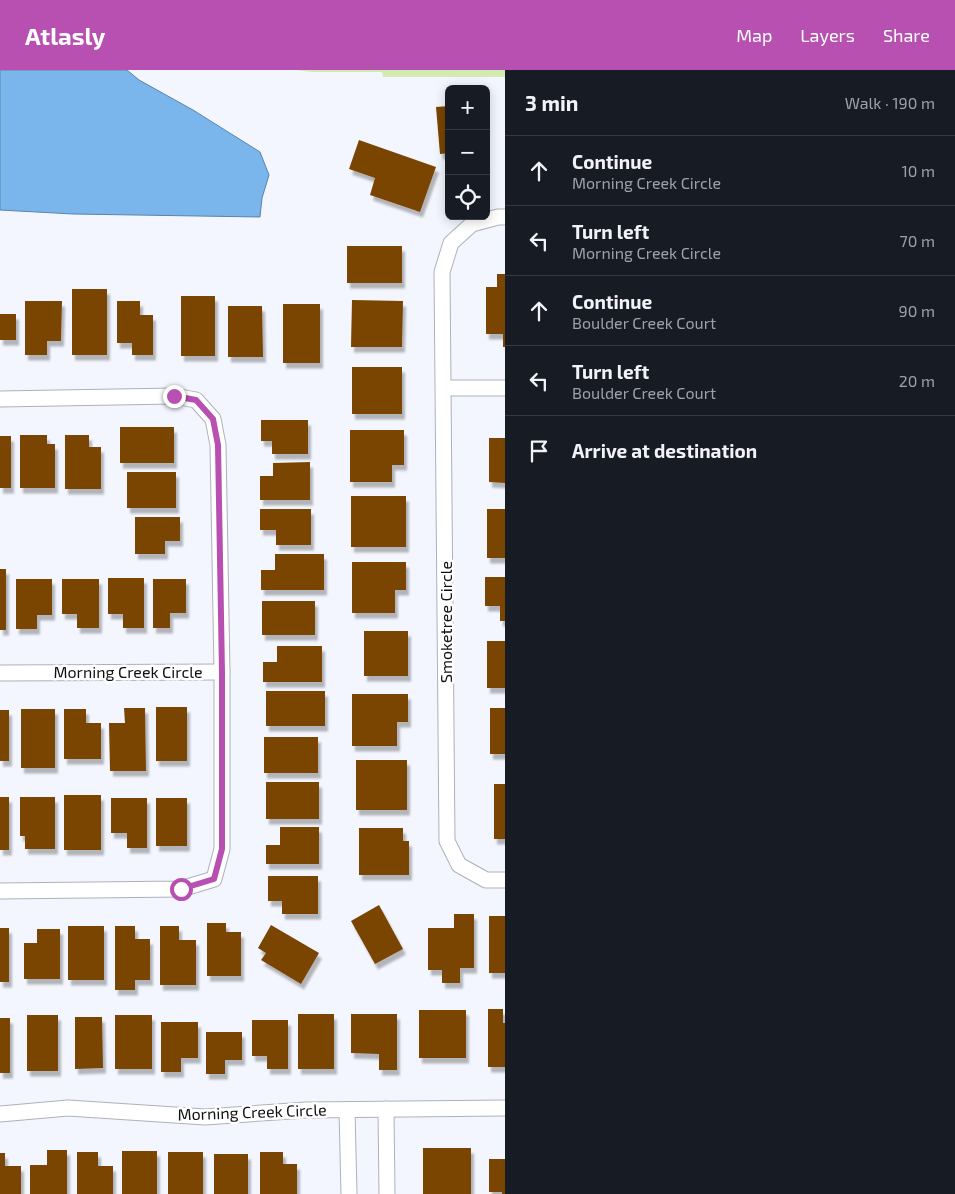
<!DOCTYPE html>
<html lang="en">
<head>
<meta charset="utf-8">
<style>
  :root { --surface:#171b24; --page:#242831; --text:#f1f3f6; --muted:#9ea1a6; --line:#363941; --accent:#b850b2 }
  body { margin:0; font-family:"Exo 2",sans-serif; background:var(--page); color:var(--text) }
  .controls { position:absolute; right:15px; top:15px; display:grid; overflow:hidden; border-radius:8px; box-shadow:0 2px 12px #0003 }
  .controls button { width:45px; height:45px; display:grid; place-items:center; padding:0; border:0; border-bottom:1px solid var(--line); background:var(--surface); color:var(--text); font:25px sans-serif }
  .stop { position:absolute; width:15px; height:15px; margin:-11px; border:4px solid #b850b2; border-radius:50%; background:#fff }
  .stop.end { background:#b850b2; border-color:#fff; box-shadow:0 1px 5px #0008 }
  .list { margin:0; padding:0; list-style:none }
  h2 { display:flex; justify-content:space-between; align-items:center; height:65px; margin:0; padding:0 20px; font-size:21px }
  h2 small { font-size:16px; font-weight:400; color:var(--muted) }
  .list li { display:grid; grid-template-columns:32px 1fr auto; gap:15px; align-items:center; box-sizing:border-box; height:70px; padding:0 20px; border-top:1px solid var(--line) }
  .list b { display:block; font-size:19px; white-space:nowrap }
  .list p { margin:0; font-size:16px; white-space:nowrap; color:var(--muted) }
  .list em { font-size:16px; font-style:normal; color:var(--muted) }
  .icon { flex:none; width:28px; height:28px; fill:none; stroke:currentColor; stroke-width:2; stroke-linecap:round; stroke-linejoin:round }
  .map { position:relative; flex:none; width:505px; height:1124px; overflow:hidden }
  header { display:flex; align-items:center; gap:30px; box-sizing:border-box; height:70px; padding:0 25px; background:var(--accent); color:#fff }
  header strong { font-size:24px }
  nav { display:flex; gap:28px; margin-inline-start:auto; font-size:18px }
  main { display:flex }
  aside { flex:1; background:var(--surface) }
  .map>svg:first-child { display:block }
</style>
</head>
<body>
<header>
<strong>Atlasly</strong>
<nav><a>Map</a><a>Layers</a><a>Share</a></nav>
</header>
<main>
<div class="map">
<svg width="505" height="1124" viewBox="0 0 505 1124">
  <defs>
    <filter id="shadow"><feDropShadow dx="3" dy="5.5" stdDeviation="1" flood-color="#0004"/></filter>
  </defs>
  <rect width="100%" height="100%" fill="#f3f6fe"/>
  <path fill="#d1ebb3" d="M296,0H505V7H383L382,2H311Z"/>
  <path fill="#7ab5ec" stroke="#5a84ab" d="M0,0H127L139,10L193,40L260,82L269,105L262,128L260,147L73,144L0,140Z"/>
  <g fill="#794500" filter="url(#shadow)">
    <path d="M449,36V83L440,84L436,37Z"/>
    <path d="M359,70L436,97L420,142L370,125L375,108L349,99Z"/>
    <rect x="347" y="176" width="55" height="37"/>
    <path d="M497,204H505V277H503V264H486V217H497Z"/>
    <rect x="72" y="219" width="35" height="66"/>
    <rect x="181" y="226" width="34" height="60"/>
    <path d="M352,230L403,231L402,277H351Z"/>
    <path d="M25,231H62L61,271H47V285H25Z"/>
    <path d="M117,231H140V245H153V285H132V273H117Z"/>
    <rect x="283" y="234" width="37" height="59"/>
    <path d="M228,236H262L263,287H228Z"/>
    <rect x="0" y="244" width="16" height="26"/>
    <rect x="352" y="297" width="50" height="47"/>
    <path d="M261,350H308V384H272V371H261Z"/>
    <rect x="120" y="357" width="54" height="36"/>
    <path d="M350,360H404V395H392V412H350Z"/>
    <path d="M20,365H47V374H55V418H20Z"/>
    <path d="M65,365H89V377H101V419H65Z"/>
    <rect x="0" y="366" width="11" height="52"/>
    <path d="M489,368H505V413L489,412Z"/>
    <path d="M310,392V430H260V406H273V393Z"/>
    <rect x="127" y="402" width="49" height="36"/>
    <rect x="351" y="426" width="55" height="51"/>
    <path d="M260,439H311V475H276V460H260Z"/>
    <rect x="487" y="439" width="18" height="49"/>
    <path d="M135,447H180V471H165V484H135Z"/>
    <path d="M275,484H324V520H261V500H275Z"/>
    <path d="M352,492H406V520H395V543H352Z"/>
    <rect x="0" y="499" width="6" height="61"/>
    <path d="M485,507H505V551H500V536H485Z"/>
    <path d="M108,508H144V558H123V544H108Z"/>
    <path d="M16,509H52V545H37V559H16Z"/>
    <path d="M62,509H99V558H77V544H62Z"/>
    <path d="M153,509H186V543H170V558H153Z"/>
    <rect x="262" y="531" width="53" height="34"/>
    <rect x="364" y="561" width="44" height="45"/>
    <rect x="487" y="571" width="18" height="47"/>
    <path d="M277,576H322V612H263V592H277Z"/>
    <rect x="266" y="621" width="59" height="35"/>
    <path d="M352,624H408V652H397V676H352Z"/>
    <rect x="156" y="637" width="31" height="54"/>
    <path d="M124,638H145L146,701H110L109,653H125Z"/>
    <rect x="490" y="638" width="15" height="46"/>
    <rect x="21" y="639" width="34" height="59"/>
    <path d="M64,639H86V653H101V689H64Z"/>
    <rect x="0" y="640" width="9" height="51"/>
    <rect x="264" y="667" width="54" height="36"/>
    <rect x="356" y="690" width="51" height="50"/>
    <rect x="266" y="712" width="53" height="37"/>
    <rect x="494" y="714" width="11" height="55"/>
    <rect x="64" y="725" width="37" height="55"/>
    <rect x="0" y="727" width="9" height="53"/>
    <path d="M20,727H55V779H25V766H20Z"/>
    <path d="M111,728H147V778H127V763H111Z"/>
    <rect x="156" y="728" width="31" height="48"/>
    <path d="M280,757H319V794H266V775H280Z"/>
    <path d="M359,758H403V771H409V805H359Z"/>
    <path d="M268,806H318V844H282V831H268Z"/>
    <path d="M379,835L403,879L375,894L351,851Z"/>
    <path d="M454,844H474V898H460V913H442V900H428V858H454Z"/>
    <rect x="489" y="846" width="16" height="57"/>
    <path d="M207,853H226V862H241V906H207Z"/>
    <path d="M271,855L319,883L301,914L261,890L266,883L258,878Z"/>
    <rect x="68" y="856" width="36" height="54"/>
    <path d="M115,856H135V869H150V910H135V920H115Z"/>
    <path d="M160,856H179V870H196V915H160Z"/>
    <rect x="0" y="858" width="9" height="54"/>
    <path d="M37,859H60V909H24V873H37Z"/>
    <path d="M488,939H503V953H505V997H488Z"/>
    <rect x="419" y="940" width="47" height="48"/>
    <rect x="298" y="944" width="36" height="55"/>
    <path d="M351,944H397V1000H379V984L351,983Z"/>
    <rect x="27" y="945" width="31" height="56"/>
    <rect x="115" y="945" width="37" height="54"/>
    <path d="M75,947H102L103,998L75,999Z"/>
    <rect x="0" y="948" width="10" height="55"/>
    <path d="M252,950H288V999H267V986H252Z"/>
    <path d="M161,952H198V988H181V1002H161Z"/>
    <path d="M206,962H242V990H225V1004H206Z"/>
    <rect x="423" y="1078" width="48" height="46"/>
    <path d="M47,1080H67V1124H30V1095H47Z"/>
    <rect x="122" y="1081" width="35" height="43"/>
    <path d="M77,1082H98V1096H113V1124H77Z"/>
    <rect x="168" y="1082" width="35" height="42"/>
    <path d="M260,1082H283V1094H297V1124H260Z"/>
    <path d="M0,1083H5V1096H21V1124H0Z"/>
    <rect x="214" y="1084" width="34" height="40"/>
    <path d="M489,1089H505V1124H502V1122H489Z"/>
  </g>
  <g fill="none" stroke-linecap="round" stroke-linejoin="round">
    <g stroke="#aeb1ba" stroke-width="17">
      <g id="minor">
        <path d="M505,147H498L472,154L451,173L442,202L447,771L459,795L486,810H505"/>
        <path d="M444,318H505"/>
        <path d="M0,329L174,326L196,330L213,349L218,375L222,602V779L214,809L181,819L0,821"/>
        <path d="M0,603L222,602"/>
        <path d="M386,1039L387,1124"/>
        <path d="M347,1040L349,1124"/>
        <path d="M0,1044L68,1038L205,1047L306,1040L505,1038"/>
      </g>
    </g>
    <use href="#minor" stroke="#fff" stroke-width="15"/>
  </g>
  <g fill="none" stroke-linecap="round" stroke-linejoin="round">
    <path stroke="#b850b2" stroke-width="6" d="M174,326L196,330L213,349L218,375L222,602V779L214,809L181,819"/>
  </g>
  <g text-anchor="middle" stroke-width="5" stroke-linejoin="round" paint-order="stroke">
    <g font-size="16" fill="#0f1014" stroke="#fff">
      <text transform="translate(446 552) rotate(-90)" y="6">Smoketree Circle</text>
      <text x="128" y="608">Morning Creek Circle</text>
      <text transform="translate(252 1042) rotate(-2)" y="6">Morning Creek Circle</text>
    </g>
  </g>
</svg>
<div class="controls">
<button>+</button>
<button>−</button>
<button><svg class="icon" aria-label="locate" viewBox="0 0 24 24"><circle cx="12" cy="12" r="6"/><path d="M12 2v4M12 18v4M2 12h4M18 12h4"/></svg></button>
</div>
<div class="stop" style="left:181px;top:819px"></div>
<div class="stop end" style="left:174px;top:326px"></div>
</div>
<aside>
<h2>3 min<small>Walk · 190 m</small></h2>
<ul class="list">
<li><svg class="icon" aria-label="ahead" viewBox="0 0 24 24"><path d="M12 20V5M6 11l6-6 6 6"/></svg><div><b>Continue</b><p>Morning Creek Circle</p></div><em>10 m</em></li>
<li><svg class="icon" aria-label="left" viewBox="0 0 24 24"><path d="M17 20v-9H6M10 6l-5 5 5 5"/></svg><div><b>Turn left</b><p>Morning Creek Circle</p></div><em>70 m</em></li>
<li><svg class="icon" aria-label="ahead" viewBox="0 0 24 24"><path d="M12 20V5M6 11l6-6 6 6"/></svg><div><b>Continue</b><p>Boulder Creek Court</p></div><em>90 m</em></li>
<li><svg class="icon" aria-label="left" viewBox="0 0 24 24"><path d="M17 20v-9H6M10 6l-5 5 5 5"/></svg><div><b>Turn left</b><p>Boulder Creek Court</p></div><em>20 m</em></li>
<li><svg class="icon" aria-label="arrive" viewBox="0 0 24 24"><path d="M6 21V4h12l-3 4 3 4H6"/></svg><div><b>Arrive at destination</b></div></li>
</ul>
</aside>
</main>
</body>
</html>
